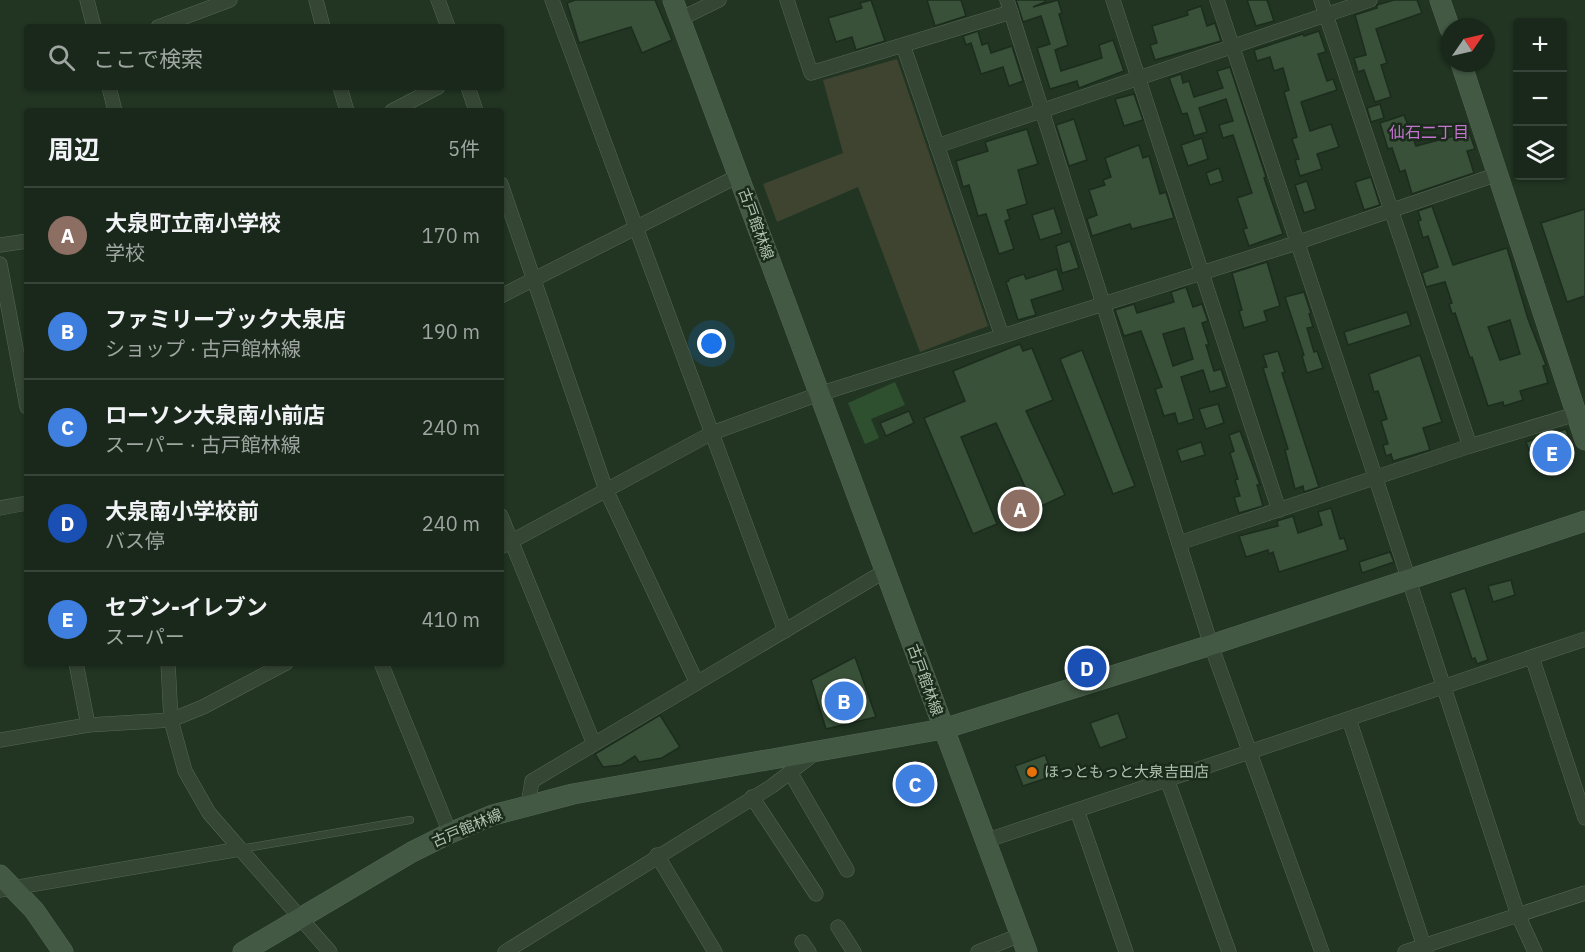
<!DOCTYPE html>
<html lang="ja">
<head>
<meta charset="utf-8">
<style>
  :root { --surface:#19281a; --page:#263427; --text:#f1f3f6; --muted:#9fa6a2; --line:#374439; --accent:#bca0f2 }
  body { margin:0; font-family:"IBM Plex Sans","Noto Sans JP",sans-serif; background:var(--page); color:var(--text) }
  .controls { position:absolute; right:18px; top:18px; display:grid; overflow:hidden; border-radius:6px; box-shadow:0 2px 4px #0004 }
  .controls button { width:54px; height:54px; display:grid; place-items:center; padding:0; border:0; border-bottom:2px solid var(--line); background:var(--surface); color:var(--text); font:30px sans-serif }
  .compass { position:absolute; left:1441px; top:18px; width:54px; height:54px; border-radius:50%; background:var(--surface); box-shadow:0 2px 4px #0004; rotate:56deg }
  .you { position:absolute; left:712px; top:344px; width:21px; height:21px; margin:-15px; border:4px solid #fff; border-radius:50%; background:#1a73e8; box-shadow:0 0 0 9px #1a73e833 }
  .badge { display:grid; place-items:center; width:39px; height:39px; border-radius:50%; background:var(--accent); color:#fff; font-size:20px; font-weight:700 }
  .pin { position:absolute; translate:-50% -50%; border:3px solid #fff; box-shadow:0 2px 6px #0006 }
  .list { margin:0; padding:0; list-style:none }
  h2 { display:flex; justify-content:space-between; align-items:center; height:78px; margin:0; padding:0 24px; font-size:26px }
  h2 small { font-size:20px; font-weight:400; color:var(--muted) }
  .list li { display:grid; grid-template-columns:39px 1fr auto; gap:18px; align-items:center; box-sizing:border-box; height:96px; padding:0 24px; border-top:2px solid var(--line) }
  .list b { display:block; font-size:22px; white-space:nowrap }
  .list p { margin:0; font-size:20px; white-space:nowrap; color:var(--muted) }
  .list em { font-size:20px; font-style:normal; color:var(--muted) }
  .icon { flex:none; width:33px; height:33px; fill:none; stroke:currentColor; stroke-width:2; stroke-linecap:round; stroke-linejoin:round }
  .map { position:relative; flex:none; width:1585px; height:952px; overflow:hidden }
  .search { position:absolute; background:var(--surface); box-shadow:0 2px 4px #0004; left:24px; top:24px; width:480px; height:66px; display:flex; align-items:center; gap:15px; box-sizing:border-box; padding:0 21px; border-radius:6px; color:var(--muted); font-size:22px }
  .panel { position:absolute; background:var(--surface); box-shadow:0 2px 4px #0004; left:24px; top:108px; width:480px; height:558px; border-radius:6px }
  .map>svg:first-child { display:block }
</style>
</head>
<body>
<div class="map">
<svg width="1585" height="952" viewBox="0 0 1585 952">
  <rect width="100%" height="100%" fill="#213522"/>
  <path fill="#3e4430" d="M897,59L988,326L920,352L858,187L777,222L763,184L843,153L823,80Z"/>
  <path fill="#2e502f" d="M895,382L905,405L871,419L879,438L865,444L848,403Z"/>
  <g fill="#395139" stroke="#1c2c1d" stroke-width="1.5" fill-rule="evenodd">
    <path d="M575,0H655L672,40L642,53L631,27L579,43L567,3Z"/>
    <path d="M871,0L885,41L856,50L852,37L836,42L828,18L862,8L860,3Z"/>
    <path d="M927,0H961L966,16L935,26Z"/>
    <path d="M1016,0H1045V2L1033,7L1058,0L1062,13L1059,14L1068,45L1055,50L1061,71L1102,58L1099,45L1113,40L1124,71L1079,88L1077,81L1050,89L1037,48L1050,44L1041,16L1023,22Z"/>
    <path d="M1247,0H1267L1274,21L1256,26Z"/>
    <path d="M1394,0H1417L1422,13L1376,29L1387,63L1381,65L1391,97L1375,102L1364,70L1358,72L1354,58L1366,55L1355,15L1377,8V5Z"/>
    <path d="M1201,6L1207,26L1215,23L1221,41L1155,60L1150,45L1157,43L1152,26L1188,15L1187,11Z"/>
    <path d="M978,31L982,45L988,43L991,53L1012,46L1023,81L1009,86L1003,67L981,74L971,43L966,45L963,36Z"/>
    <path d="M1319,31L1326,52L1318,54L1327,81L1333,79L1337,90L1301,102L1310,131L1331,124L1339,147L1317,154L1322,169L1300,176L1295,160L1299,159L1292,139L1297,137L1284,92L1289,90L1283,68L1274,71L1270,57L1257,61L1254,50L1303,34L1304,36Z"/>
    <path d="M1230,67L1266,177L1264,178L1283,234L1249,246L1243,229L1247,228L1237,198L1252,193L1233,135L1223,138L1219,125L1233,121L1226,99L1199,108L1207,132L1194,136L1187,113L1182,114L1169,78L1181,74L1183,83L1189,81L1194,97L1223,88L1217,71Z"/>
    <path d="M1134,94L1143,120L1124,126L1115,99Z"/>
    <path d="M1380,104L1384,118L1371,122L1367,108Z"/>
    <path d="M1404,115L1416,146L1469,132L1475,149L1467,151L1474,173L1412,194L1405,170L1400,172L1392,148L1388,149L1380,123Z"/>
    <path d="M1074,119L1087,160L1069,166L1056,125Z"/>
    <path d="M1027,129L1038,164L1018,170L1027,204L1007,210L1010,219L1005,221L1014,249L999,254L986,214L978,216L969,185L963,187L956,161L988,151L985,142Z"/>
    <path d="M1202,138L1208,159L1188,166L1181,145Z"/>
    <path d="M1139,145L1143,158L1149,156L1160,194L1166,192L1174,218L1132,229L1130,224L1092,236L1087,219L1097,215L1089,190L1105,185L1103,180L1111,177L1105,158Z"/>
    <path d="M1219,168L1223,181L1210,185L1206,173Z"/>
    <path d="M1371,177L1380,205L1364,210L1355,182Z"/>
    <path d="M1307,181L1316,209L1304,213L1295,185Z"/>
    <path d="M1432,206L1453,265L1507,248L1528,319L1546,365L1543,366L1548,383L1520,391L1523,400L1504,406L1503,402L1488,406L1472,357L1470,358L1455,313L1452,314L1449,304L1452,303L1445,282L1426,287L1422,273L1438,267L1428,236L1423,238L1418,221L1421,220L1418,211ZM1510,320L1520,354L1500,360L1488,327Z"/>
    <path d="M1054,208L1062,233L1040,240L1032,215Z"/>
    <path d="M1585,209V296L1567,302L1541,223Z"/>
    <path d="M1070,241L1079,268L1062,273L1056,246Z"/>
    <path d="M1267,262L1280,306L1264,311L1267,321L1244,328L1239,311L1242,310L1232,273Z"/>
    <path d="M1057,269L1063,290L1031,300L1036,315L1018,320L1006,282L1009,281V279L1024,274L1026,279Z"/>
    <path d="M1186,287L1193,307L1202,304L1208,321L1202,323L1209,345H1206L1214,371L1221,369L1227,387L1210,392L1203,370L1181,377L1194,419L1178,424L1175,413L1164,416L1155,389L1162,387L1141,331L1124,336L1115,310L1134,304L1137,313L1174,302L1171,292ZM1184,328L1193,359L1173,366L1163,334Z"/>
    <path d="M1304,292L1311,313L1309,314L1313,327L1307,328L1314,352L1317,351L1323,368L1307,373L1302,356L1304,355L1285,297Z"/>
    <path d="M1407,312L1411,325L1348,345L1344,332Z"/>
    <path d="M1020,344L1023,351L1032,348L1053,400L1026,411L1065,495L1035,509L996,423L961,437L997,524L973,534L924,418L965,401L953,371Z"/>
    <path d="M1082,350L1135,486L1113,494L1060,359Z"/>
    <path d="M1278,351L1285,372L1282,373L1319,487L1304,492L1303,486L1295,489L1285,450L1288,449L1263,368L1267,367L1263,355Z"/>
    <path d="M1420,355L1442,422L1423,428L1430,450L1393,461L1391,454L1386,456L1383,445L1388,444L1381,421L1387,419L1378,391L1374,392L1369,374Z"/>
    <path d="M1218,404L1224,423L1206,429L1199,409Z"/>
    <path d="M909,411L914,423L886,436L880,423Z"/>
    <path d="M1566,429L1573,451L1534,464L1526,442Z"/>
    <path d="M1240,431L1260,485H1257L1263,506L1239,513L1234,497L1240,496L1235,480L1238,479L1230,453L1234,451L1229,435Z"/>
    <path d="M1201,442L1205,455L1181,462L1177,450Z"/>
    <path d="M1331,508L1340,539L1344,538L1348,550L1279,572L1273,552L1269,554L1268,550L1246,557L1239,536L1278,526L1277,521L1293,516L1298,533L1322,525L1318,512Z"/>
    <path d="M1390,552L1394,562L1362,573L1359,562Z"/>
    <path d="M1511,580L1515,595L1493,602L1488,586Z"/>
    <path d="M1465,588L1488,660L1477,664L1475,658L1472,659L1450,593Z"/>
    <path d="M855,657L876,717L826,729L811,680Z"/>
    <path d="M1118,713L1127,738L1100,748L1090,723Z"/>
    <path d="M660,715L680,747L662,758L639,762L635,756L621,765L603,767L595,754Z"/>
    <path d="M1045,755L1053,776L1023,786L1015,766Z"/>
    <path d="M918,767L927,789L912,794L904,772Z"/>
  </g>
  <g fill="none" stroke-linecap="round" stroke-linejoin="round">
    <g stroke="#556755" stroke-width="8">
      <path id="lane" d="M240,849L410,820"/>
    </g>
    <g stroke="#556755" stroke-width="15">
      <g id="street">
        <path d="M87,0L94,27"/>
        <path d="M316,0L323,27"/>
        <path d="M438,0L448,27"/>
        <path d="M552,0L785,631"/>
        <path d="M787,0L811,73L1011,12"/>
        <path d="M1007,0L1211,645L1322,952"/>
        <path d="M1113,0L1279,510"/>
        <path d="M1217,0L1376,479L1518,915L1535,952"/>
        <path d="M1321,0L1470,446"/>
        <path d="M680,19L719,0"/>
        <path d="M158,27L230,0"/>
        <path d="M903,45L1002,336"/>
        <path d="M109,87L115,111"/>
        <path d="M340,87L347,111"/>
        <path d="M468,87L476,111"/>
        <path d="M392,111L438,87"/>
        <path d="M937,146L1370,0"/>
        <path d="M501,184L606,490L697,683"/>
        <path d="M0,245L27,241"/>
        <path d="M0,264L27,407"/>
        <path d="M501,296L738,176"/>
        <path d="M0,508L27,503"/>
        <path d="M501,516L594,744"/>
        <path d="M1179,543L1470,446L1576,414"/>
        <path d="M501,547L712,433L819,394L1290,245L1498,174"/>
        <path d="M1532,657L1585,818"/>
        <path d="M76,663L88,725"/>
        <path d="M168,663L171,720L203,707L286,663"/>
        <path d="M381,663L450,833"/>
        <path d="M1349,719L1426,952"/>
        <path d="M0,740L88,725L171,720L185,771L209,813L330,952"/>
        <path d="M790,772L847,870"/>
        <path d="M1167,779L1229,952"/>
        <path d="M752,797L816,894"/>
        <path d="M528,805L532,781L885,571"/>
        <path d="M1077,810L1126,952"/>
        <path d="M985,841L1585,639"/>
        <path d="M657,855L715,952"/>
        <path d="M0,890L240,849"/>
        <path d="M838,927L854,952"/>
        <path d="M802,942L809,952"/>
        <path d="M505,952L772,786L814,754"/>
        <path d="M978,952L1020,935"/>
        <path d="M1405,952L1585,893"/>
      </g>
    </g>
    <g stroke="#556755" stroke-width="21">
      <g id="secondary">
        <path d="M673,0L1027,952"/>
        <path d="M1440,0L1450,29"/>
        <path d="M1461,63L1585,440"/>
        <path d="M0,875L34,910L63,952"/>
        <path d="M243,952L412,852L450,833L493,815L573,794L943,729L1211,645L1585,521"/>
      </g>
    </g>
    <use href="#lane" stroke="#354635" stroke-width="7"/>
    <use href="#street" stroke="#354635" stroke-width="14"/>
    <use href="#secondary" stroke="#435944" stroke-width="20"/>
  </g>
  <circle fill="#e8710a" stroke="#1a2a1b" stroke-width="2" cx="1032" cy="772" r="6"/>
  <g text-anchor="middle" stroke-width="5" stroke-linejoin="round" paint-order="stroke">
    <g font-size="15" fill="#afc3b0" stroke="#1a2a1b">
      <text transform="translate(756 224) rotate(70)" y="5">古戸館林線</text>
      <text transform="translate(925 680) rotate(70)" y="5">古戸館林線</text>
      <text transform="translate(467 828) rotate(-23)" y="5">古戸館林線</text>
    </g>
    <g font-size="15" fill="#afc3b0" stroke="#1a2a1b" text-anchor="start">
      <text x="1044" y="777">ほっともっと大泉吉田店</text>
    </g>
    <g font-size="16" fill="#c473cf" stroke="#1a2a1b">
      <text x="1429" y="138">仙石二丁目</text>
    </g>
  </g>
</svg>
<div class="controls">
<button>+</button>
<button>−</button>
<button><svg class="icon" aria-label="layers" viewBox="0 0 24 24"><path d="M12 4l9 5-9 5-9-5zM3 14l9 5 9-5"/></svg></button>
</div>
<svg class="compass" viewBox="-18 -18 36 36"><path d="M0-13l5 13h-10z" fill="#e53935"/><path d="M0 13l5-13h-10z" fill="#9fa6a2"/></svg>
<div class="you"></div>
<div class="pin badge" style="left:1020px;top:509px;background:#8d6e63">A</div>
<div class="pin badge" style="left:844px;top:701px;background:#3f7fe0">B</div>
<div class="pin badge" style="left:915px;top:784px;background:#3f7fe0">C</div>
<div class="pin badge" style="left:1087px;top:668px;background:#1a4fb4">D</div>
<div class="pin badge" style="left:1552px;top:453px;background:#3f7fe0">E</div>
<div class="search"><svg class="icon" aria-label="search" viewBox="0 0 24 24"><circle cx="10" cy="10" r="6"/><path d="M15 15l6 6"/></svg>ここで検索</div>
<section class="panel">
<h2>周辺<small>5件</small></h2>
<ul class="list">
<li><span class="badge" style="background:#8d6e63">A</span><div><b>大泉町立南小学校</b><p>学校</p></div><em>170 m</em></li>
<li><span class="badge" style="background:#3f7fe0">B</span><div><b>ファミリーブック大泉店</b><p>ショップ · 古戸館林線</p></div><em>190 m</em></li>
<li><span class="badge" style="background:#3f7fe0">C</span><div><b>ローソン大泉南小前店</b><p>スーパー · 古戸館林線</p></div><em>240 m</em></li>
<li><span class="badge" style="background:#1a4fb4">D</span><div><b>大泉南小学校前</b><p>バス停</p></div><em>240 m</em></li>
<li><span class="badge" style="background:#3f7fe0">E</span><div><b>セブン-イレブン</b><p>スーパー</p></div><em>410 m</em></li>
</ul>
</section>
</div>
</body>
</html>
